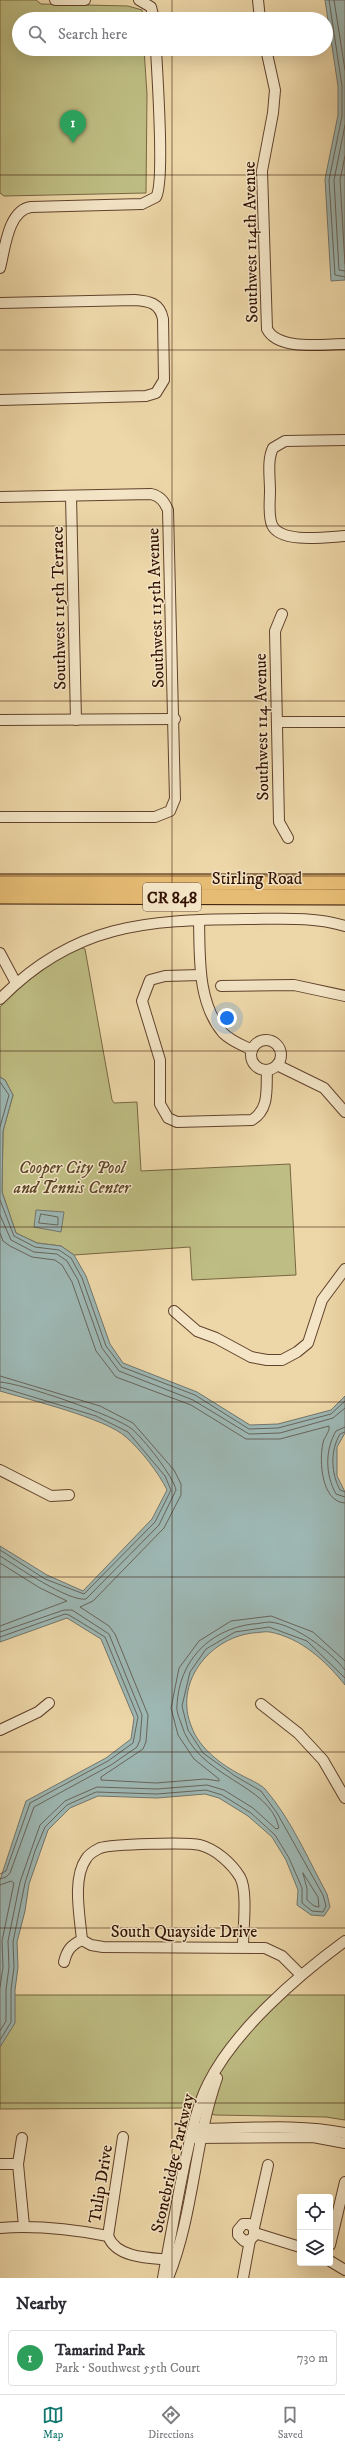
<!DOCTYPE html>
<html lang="en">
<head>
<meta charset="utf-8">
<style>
  :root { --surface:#fff; --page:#f7f7f7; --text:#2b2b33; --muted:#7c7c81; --line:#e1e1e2; --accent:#0f766e }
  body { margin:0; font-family:"IM FELL DW Pica",serif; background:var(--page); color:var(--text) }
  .controls { position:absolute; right:12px; bottom:12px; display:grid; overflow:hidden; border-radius:4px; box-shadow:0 4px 16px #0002 }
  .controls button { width:36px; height:36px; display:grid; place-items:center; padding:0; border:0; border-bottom:1px solid var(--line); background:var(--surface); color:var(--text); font:20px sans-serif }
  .you { position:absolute; left:227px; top:1018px; width:14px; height:14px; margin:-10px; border:3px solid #fff; border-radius:50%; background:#1a73e8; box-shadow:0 0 0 6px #1a73e833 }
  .badge { display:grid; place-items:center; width:26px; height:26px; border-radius:50%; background:var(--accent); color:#fff; font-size:13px; font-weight:700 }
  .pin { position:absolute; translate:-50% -33px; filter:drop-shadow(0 1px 2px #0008) }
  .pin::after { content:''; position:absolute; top:21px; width:14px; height:12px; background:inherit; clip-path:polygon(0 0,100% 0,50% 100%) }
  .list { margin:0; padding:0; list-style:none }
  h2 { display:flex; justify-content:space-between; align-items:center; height:52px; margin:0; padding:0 16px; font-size:17px }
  h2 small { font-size:13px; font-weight:400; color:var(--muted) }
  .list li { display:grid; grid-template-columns:26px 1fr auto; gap:12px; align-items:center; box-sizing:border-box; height:56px; margin:0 8px 8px; padding:0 8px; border:1px solid var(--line); border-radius:4px }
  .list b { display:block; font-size:15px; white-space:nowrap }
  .list p { margin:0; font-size:13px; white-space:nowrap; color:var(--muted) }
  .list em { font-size:13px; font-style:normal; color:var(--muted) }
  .icon { flex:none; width:22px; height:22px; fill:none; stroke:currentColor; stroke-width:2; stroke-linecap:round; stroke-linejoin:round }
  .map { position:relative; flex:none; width:345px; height:2278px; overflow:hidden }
  .search { position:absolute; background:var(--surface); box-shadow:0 4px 16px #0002; left:12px; right:12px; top:12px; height:44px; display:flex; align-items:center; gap:10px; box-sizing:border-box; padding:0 14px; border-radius:22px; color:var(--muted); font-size:15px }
  .sheet { height:116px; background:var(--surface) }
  nav { display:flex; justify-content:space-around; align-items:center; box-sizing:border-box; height:56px; border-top:1px solid var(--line); background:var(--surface); font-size:11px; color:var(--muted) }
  nav a { display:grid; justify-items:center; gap:2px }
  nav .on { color:var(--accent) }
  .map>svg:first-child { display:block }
</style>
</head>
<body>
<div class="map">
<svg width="345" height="2278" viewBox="0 0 345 2278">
  <rect width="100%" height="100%" fill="#edd7a8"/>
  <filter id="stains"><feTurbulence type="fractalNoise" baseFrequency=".005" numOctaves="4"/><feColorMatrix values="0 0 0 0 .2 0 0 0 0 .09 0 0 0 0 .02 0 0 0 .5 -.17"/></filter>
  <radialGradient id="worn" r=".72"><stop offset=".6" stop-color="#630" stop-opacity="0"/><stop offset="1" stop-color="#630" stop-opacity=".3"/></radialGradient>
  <g fill="#bebd83" stroke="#786742">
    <path d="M0,0H36L41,4L128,6L142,10L143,19H19V49H144L147,94L146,193L4,196L0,193Z"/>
    <path d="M80,947L85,949L112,1100L114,1103L137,1102L141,1171L290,1164L296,1275L192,1280L190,1247L74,1255L61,1246L37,1243L16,1233L2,1192L3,1131L13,1095L5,1080L0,1077V1007C26,981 47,964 80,947Z"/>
    <path d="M0,1995H345V2120L326,2117L215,2115L187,2108L0,2109Z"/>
  </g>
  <g fill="#9db7b3" stroke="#72756c">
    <path d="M325,0H345V280L331,281L325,179L338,115V86Z"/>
    <path d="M0,1077L5,1080L13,1095L3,1131L2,1192L16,1233L37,1243L61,1246L74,1255L86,1276L110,1344L123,1363L197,1392L250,1425L278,1424L331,1410L345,1396V1433L337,1447V1476L345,1492V1685C326,1661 301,1638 270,1632C265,1631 257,1633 252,1633C208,1639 173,1684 192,1728C200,1749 222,1765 241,1775C248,1779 259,1783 265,1789C291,1819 308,1859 327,1894L330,1907L324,1916L311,1915L297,1905L298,1890L286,1860L272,1837L248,1816L219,1798L205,1794L157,1798L98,1796L70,1808L48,1830L29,1884L25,1911L17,1942L18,1967L15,1990V2023L0,2047V1880L26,1801L106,1758L131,1739L134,1718L101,1639L67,1618L0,1642V1546L47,1575L83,1591L152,1519L167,1490C159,1473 140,1449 126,1437C105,1418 30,1400 0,1391Z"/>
    <path d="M36,1210L64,1212L61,1232L34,1227Z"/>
  </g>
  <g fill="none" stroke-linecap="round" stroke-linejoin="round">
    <g stroke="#68645a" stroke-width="1">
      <path d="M329,0L342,86V116L329,180L335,275L345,277"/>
      <path d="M334,0L345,70"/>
      <path d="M345,125L334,180L339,270L345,271"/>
      <path d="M345,156L340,180L345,264"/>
      <path d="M0,1082L9,1095L0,1127"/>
      <path d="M0,1200L14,1236L35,1247L59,1250L71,1258L82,1278L106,1346L122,1367L195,1395L249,1429L278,1428L331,1414L345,1401"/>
      <path d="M41,1214L58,1217V1225L39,1223Z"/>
      <path d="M0,1215L11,1240L34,1252L57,1254L67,1261L78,1280L102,1348L119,1371L193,1400L249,1434L280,1433L333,1418L345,1408"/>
      <path d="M0,1233L3,1241L10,1246L32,1257L55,1260L62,1265L72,1282L96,1351L116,1377L191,1405L246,1439H280L329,1426C330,1432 324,1437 323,1443C319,1460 321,1502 345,1503"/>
      <path d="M0,1376L100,1406L133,1423L174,1470L181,1484V1495L164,1528L93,1601L80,1607L109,1626L115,1634L148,1715L146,1742L143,1749L101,1777V1780L156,1783L205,1779L219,1781V1779L194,1759L178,1735L171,1708L179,1668L199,1641L231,1621L271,1616L313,1632L345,1661"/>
      <path d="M0,1382C21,1383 116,1416 132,1429C143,1438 174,1477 176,1490L159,1525L86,1599C69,1602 16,1566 0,1556"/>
      <path d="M0,1387L96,1416L128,1432L165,1476L171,1490L155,1522L84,1594L45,1579L0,1550"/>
      <path d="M345,1427L336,1431C325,1450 325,1474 336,1494L345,1497"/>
      <path d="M345,1432L340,1434C330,1451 331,1473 340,1490L345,1492"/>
      <path d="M0,1563L40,1588L67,1601L0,1626"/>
      <path d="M0,1632L64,1610H72L109,1634L142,1715L140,1740L137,1747L111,1765L34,1807L10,1873L6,1877L0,1879"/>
      <path d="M0,1637L65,1614L69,1615L105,1637L138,1717L133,1743L108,1761L30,1803L6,1871L0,1874"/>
      <path d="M303,1873L318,1897L319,1907L314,1906L307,1900V1889Z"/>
      <path d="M0,1885L11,1881L14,1883L2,1941L3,1967L0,1987"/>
      <path d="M0,2031L6,2021V1990L9,1967L8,1941L20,1882L40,1825L65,1801L97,1787L157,1789L207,1785L224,1790L253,1808L276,1829L279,1828C270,1783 196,1778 181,1723C179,1717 176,1711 177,1705C179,1661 209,1630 252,1624C258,1624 264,1622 270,1622C296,1625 329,1650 345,1670"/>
      <path d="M0,2040L11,2022V1990L14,1967L13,1942L25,1883L35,1851L45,1827L67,1805L96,1792L157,1794L206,1790L222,1795L251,1813L275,1835L289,1858L302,1888V1903L312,1911L323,1912L326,1906L323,1895L277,1813L261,1791L235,1776L203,1753L188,1730L182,1706L190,1672L206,1649L235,1632L269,1627L307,1641L345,1678"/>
    </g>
    <g stroke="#61422c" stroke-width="12">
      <g id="minor">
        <path d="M55,0H85"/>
        <path d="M139,0L151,7L154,19"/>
        <path d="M258,0L260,19"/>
        <path d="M266,49L275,90L273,113L262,171L267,329C278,351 324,344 345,344"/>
        <path d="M0,268C5,249 8,210 31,207L142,204L156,197C165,183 157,72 156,49"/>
        <path d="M0,303L135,300C149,301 160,303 163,319L164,380L156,393L146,396L0,400"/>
        <path d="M345,440L285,441L273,448C267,460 270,477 270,491C270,501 268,515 272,525C281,544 327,537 345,536"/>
        <path d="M71,496L76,720"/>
        <path d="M0,497L151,494C160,496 164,501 168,510L175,799L170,811L155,817H0"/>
        <path d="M282,614L275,631L279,822L288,838"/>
        <path d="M0,720L175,719"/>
        <path d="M277,722H345"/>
        <path d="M199,920C200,957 197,1002 223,1033C231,1041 242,1045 252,1050"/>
        <path d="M0,953L16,983"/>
        <path d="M201,975L165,976L150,980L142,1001L160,1060V1104L168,1118L177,1122L252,1120C270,1109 266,1088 267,1070"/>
        <path d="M221,986L294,985L345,996"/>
        <path d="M0,999C74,924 146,920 245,919C278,919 313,916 345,926"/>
        <circle cx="266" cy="1055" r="15"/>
        <path d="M277,1065L324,1088L345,1112"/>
        <path d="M174,1311L197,1331L216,1338L251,1357L267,1360H282L297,1352L308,1343L322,1300L345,1269"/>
        <path d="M0,1470L51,1496L69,1495"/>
        <path d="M261,1704L298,1733L323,1760L345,1798"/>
        <path d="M0,1730L38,1712L49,1703"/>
        <path d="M82,1940C80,1917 72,1879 86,1859C88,1855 96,1850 100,1848C112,1844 188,1842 200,1845C216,1849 232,1864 240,1877C248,1891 243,1929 243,1946"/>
        <path d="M82,1940L91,1945L103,1947L265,1948L282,1956L301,1975"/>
        <path d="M64,1962C67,1950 71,1945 82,1940"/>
        <path d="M195,2129C245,2129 296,2123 345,2133"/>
        <path d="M22,2138L18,2164L24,2226"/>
        <path d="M195,2138L313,2137L345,2143"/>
        <path d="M0,2164H18"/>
        <path d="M0,2228C37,2225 71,2229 108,2236C117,2259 151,2258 172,2260"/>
        <path d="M254,2228L249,2224H243L238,2230V2235L244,2241L250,2240L254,2236V2228L268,2165"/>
        <path d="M255,2233L300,2247"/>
        <path d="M108,2236L123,2137"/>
        <path d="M330,2245L345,2182"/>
        <path d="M330,2261L345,2270"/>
        <path d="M163,2278C170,2239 177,2201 185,2162C191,2136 196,2108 208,2084C234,2031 297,1976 345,1941"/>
        <path d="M168,2278C194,2214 194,2143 217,2078"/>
        <path d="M243,2278L250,2240"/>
      </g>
    </g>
    <g stroke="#321102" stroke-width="17">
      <g id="primary">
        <path d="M0,882H345"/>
        <path d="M0,896L345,897"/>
      </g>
    </g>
    <use href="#minor" stroke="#f3e5c6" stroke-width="10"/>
    <use href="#primary" stroke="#e6bc74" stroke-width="15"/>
  </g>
  <path fill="none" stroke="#321102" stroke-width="1" stroke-opacity="0.55" d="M172,0V19M172,49V2278M0,175H345M0,350H345M0,526H345M0,701H345M0,876H345M0,1051H345M0,1227H345M0,1402H345M0,1577H345M0,1752H345M0,1928H345M0,2103H345"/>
  <g text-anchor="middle" stroke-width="3" stroke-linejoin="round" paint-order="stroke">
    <rect fill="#f3e5c6" stroke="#6c513d" stroke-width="1" x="143" y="883" width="58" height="28" rx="3"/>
    <g font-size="16" font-weight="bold" fill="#321102">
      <text x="172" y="903">CR 848</text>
    </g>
    <g font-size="17" fill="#321102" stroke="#f3e5c6">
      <text transform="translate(250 242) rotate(-91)" y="6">Southwest 114th Avenue</text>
      <text transform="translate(58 608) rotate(-91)" y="6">Southwest 115th Terrace</text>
      <text transform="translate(155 608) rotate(-92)" y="6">Southwest 115th Avenue</text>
      <text transform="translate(261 727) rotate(-91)" y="6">Southwest 114 Avenue</text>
      <text x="257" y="884">Stirling Road</text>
      <text x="184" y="1937">South Quayside Drive</text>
      <text transform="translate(172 2163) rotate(-77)" y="6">Stonebridge Parkway</text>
      <text transform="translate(100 2184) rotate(-81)" y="6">Tulip Drive</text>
    </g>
    <g font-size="17" font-style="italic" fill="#5c4529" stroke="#f3e5c6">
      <text x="72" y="1173">Cooper City Pool<tspan x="72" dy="20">and Tennis Center</tspan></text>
    </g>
  </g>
  <rect width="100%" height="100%" filter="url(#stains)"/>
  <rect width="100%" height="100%" fill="url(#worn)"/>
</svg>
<div class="controls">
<button><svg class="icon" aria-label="locate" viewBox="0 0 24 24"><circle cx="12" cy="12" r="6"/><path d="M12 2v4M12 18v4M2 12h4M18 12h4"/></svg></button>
<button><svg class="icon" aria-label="layers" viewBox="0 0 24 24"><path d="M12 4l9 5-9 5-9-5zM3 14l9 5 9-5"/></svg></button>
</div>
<div class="you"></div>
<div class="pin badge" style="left:73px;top:143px;background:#2e9e5b">1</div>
<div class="search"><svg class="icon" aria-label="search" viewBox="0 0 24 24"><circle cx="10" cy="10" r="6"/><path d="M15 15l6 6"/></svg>Search here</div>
</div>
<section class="sheet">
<h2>Nearby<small></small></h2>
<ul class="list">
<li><span class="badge" style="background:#2e9e5b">1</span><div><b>Tamarind Park</b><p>Park · Southwest 55th Court</p></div><em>730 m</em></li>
</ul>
</section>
<nav>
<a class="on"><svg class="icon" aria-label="map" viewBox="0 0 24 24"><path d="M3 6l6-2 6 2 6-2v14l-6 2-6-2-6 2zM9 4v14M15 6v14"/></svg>Map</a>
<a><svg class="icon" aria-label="directions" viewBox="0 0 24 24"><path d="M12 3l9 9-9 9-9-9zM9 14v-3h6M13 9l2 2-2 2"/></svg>Directions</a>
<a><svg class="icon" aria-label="saved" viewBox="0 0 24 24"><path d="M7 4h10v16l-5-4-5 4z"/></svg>Saved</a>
</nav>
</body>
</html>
